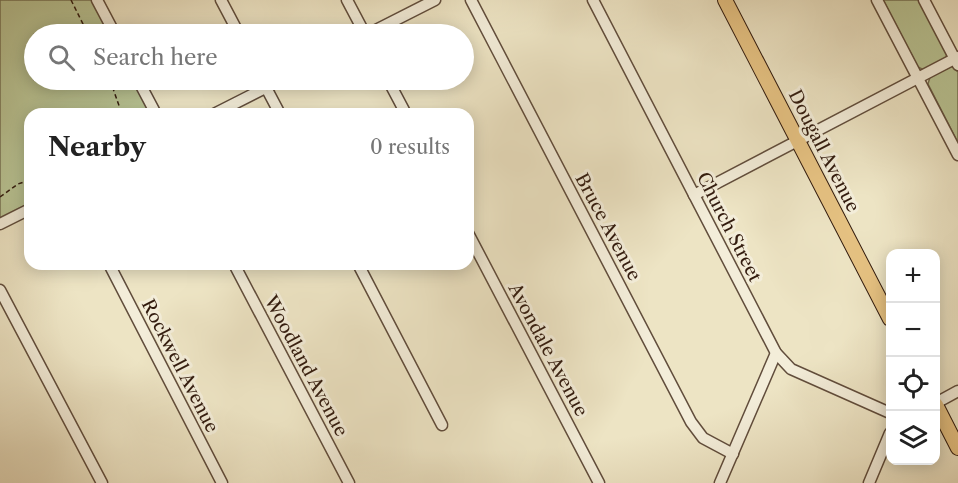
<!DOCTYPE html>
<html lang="en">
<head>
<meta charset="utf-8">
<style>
  :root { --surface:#fff; --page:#f2f2f2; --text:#222; --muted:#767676; --line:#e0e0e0 }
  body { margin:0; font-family:"Libre Caslon Text",serif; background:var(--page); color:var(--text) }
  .controls { position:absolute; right:18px; bottom:18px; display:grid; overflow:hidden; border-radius:12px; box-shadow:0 3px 15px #0003 }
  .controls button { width:54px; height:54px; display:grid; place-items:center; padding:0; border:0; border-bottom:2px solid var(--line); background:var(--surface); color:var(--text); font:30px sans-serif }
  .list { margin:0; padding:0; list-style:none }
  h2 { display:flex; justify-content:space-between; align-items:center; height:78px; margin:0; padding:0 24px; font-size:26px }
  h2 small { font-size:20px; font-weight:400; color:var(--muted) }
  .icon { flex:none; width:33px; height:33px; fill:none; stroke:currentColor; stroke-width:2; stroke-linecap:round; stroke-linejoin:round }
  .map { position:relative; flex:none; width:958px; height:483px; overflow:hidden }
  .search { position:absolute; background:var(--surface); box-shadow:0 3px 15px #0003; left:24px; top:24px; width:450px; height:66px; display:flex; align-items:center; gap:15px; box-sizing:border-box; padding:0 21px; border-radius:33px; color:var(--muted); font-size:22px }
  .panel { position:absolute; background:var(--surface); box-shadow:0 3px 15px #0003; left:24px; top:108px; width:450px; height:162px; border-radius:18px }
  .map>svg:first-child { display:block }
</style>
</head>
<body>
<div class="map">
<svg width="958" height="483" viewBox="0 0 958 483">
  <rect width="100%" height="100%" fill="#ede4c4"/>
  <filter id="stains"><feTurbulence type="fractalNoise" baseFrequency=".00333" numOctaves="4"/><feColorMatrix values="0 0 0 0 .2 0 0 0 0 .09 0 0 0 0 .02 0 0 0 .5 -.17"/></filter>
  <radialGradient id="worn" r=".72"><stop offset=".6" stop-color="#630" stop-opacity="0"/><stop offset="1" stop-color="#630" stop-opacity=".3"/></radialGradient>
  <g fill="#b9c494" stroke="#767051" stroke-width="1.5">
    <path d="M0,0H92L109,34H34V80H133L151,114H30V203L0,218Z"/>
    <path d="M883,0H920L947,52L946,58L924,70L918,67Z"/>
    <path d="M953,66L958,72V143L928,84L930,77Z"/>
  </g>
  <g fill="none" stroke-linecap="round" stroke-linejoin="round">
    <g stroke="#614d3c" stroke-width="13">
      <g id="minor">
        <path d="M97,0L115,34"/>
        <path d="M221,0L239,34"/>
        <path d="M347,0L365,34"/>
        <path d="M471,0L691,422L703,438L733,454"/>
        <path d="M593,0L776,353L791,369L890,413"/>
        <path d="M877,0L958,155"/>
        <path d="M924,0L958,65"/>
        <path d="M368,34L435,0"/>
        <path d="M138,80L156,114"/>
        <path d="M262,80L280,114"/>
        <path d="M388,80L406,114"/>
        <path d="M214,114L281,80"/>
        <path d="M694,195L958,57"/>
        <path d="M0,224L30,209"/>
        <path d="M468,233L599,483"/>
        <path d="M109,264L222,483"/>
        <path d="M234,264L349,483"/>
        <path d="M358,264L442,425"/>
        <path d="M0,290L102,483"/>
        <path d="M936,403L958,391"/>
        <path d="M720,483L776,353"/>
        <path d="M869,483L890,433"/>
      </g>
    </g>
    <g stroke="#321b0e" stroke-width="16">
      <g id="major">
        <path d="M725,0L890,319"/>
        <path d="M936,405L958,448"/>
      </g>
    </g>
    <g stroke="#321b0e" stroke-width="1.5" stroke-dasharray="4.5 3" stroke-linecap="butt">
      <path d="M71,0L88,34"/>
      <path d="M110,80L122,114"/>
      <path d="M0,197L18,184L30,180"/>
    </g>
    <use href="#minor" stroke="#f3edd9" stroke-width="10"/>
    <use href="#major" stroke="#e6c282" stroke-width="14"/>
  </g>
  <g text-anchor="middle" stroke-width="6" stroke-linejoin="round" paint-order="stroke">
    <g font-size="18" fill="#321b0e" stroke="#f3edd9">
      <text transform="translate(824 151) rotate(63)" y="6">Dougall Avenue</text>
      <text transform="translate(608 227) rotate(62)" y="6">Bruce Avenue</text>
      <text transform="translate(729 227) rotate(63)" y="6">Church Street</text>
      <text transform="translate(548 350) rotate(62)" y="6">Avondale Avenue</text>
      <text transform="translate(180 366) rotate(63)" y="6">Rockwell Avenue</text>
      <text transform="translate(306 366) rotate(62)" y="6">Woodland Avenue</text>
    </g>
  </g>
  <rect width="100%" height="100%" filter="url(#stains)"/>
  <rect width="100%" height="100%" fill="url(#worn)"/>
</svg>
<div class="controls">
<button>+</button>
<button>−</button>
<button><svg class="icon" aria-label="locate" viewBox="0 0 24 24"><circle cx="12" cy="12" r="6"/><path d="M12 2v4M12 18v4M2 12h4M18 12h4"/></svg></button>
<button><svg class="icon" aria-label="layers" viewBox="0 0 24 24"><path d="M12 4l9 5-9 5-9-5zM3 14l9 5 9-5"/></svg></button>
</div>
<div class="search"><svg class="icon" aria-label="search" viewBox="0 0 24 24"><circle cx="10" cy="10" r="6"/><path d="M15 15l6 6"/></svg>Search here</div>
<section class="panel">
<h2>Nearby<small>0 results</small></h2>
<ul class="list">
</ul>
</section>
</div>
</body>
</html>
